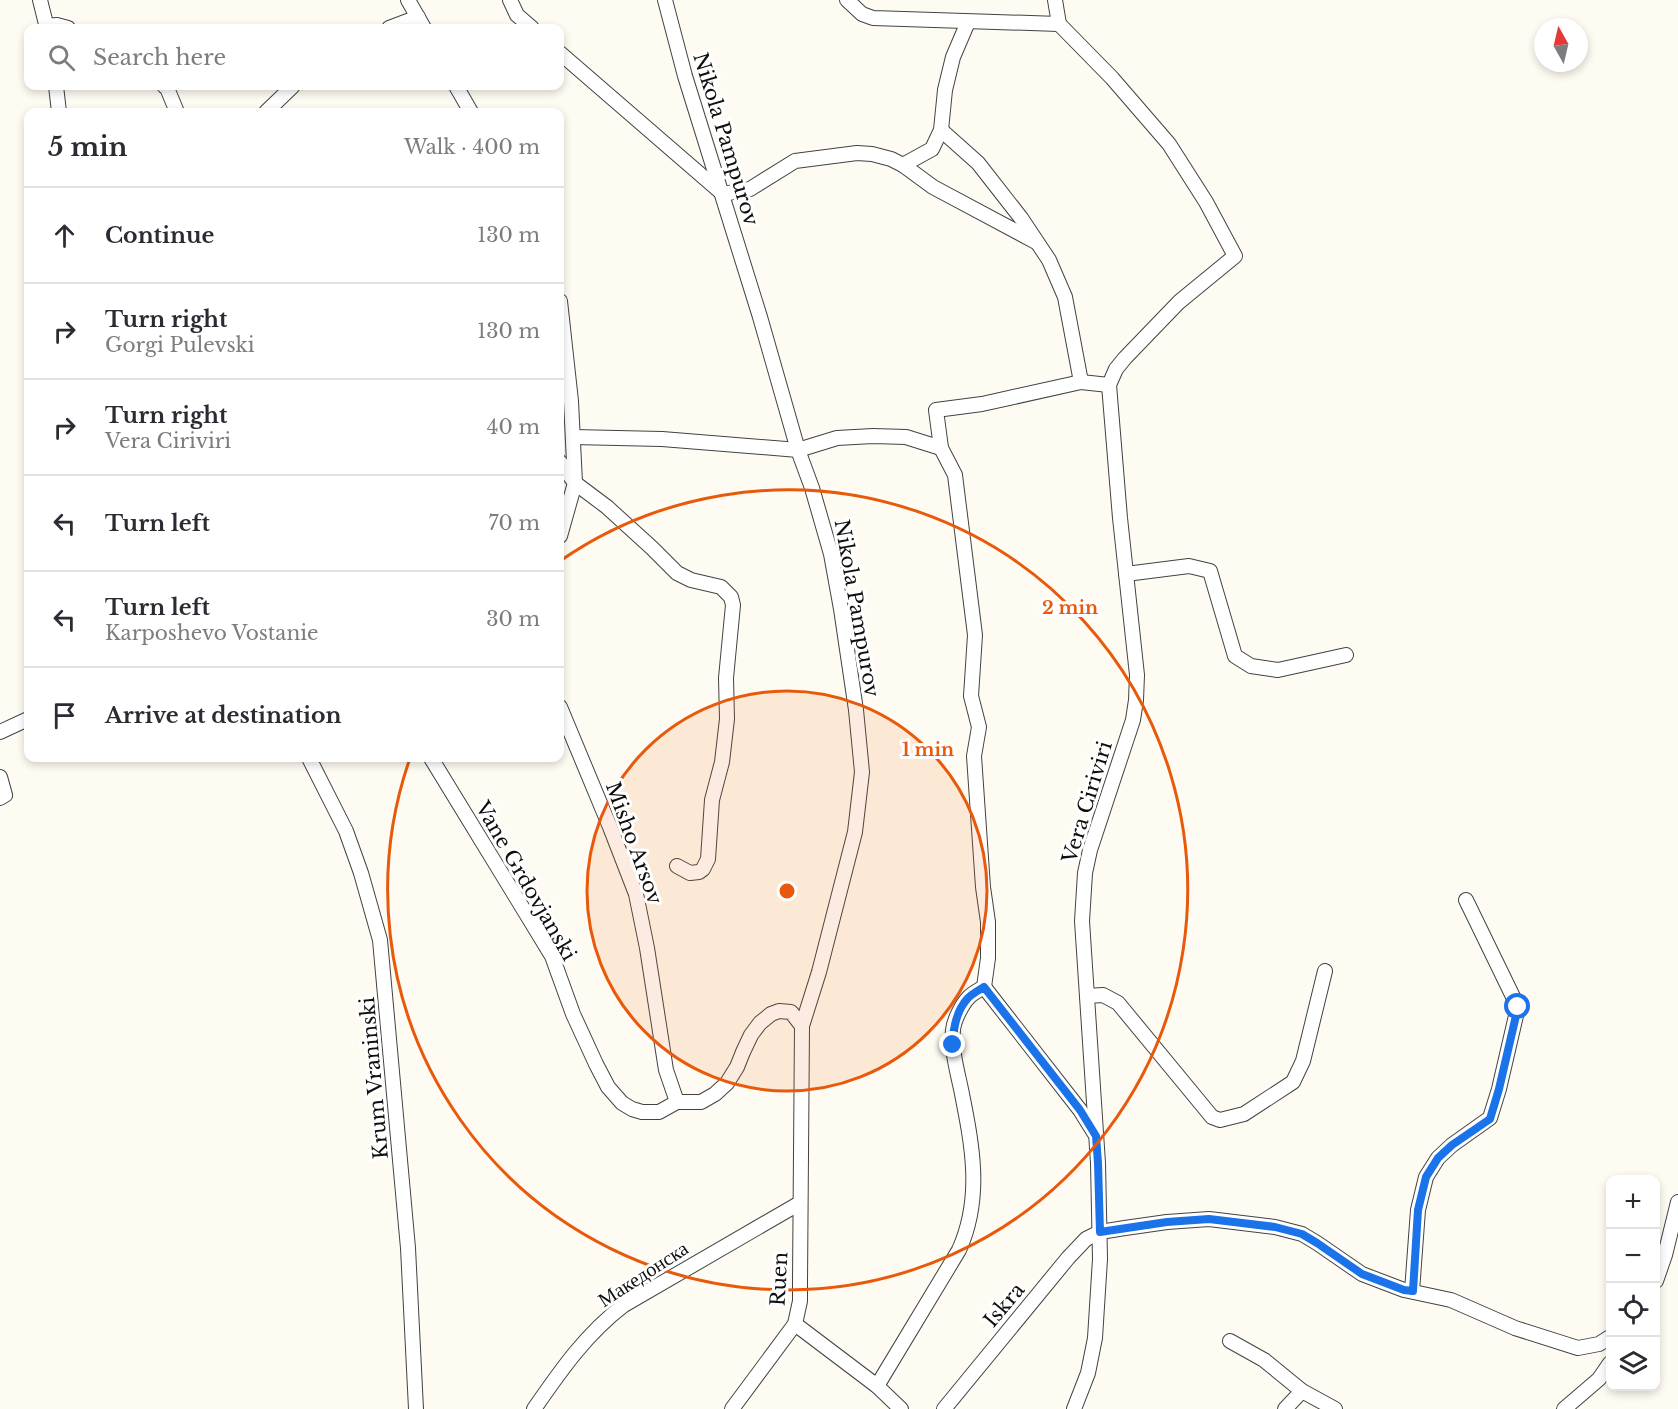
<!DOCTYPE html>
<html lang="en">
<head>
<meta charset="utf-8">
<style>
  :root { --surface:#fff; --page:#f2f2f3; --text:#2b2b33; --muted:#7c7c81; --line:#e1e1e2 }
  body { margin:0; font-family:"Libre Baskerville",serif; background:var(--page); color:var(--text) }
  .controls { position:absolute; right:18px; bottom:18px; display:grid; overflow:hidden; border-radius:12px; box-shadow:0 3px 9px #0003 }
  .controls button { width:54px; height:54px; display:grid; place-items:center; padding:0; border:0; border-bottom:2px solid var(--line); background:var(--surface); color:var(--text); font:30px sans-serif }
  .compass { position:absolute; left:1534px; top:18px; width:54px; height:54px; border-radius:50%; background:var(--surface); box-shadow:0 3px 9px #0003; rotate:352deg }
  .stop { position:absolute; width:18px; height:18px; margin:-14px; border:4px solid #1a73e8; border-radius:50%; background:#fff }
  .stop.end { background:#1a73e8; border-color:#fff; box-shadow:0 2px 6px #0008 }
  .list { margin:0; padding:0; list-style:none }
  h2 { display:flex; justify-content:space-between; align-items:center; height:78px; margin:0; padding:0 24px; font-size:26px }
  h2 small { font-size:20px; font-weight:400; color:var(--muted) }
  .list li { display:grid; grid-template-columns:39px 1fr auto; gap:18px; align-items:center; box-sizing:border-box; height:96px; padding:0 24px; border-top:2px solid var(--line) }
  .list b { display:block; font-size:22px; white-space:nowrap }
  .list p { margin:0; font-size:20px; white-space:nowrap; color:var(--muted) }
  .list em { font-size:20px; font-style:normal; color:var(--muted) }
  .icon { flex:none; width:33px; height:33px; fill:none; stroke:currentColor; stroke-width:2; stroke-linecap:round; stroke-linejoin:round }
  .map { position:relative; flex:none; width:1678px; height:1409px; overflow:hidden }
  .search { position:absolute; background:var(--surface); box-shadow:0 3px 9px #0003; left:24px; top:24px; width:540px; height:66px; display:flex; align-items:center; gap:15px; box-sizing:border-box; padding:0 21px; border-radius:12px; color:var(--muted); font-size:22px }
  .panel { position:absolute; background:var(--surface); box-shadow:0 3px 9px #0003; left:24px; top:108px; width:540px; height:654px; border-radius:12px }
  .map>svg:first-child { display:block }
</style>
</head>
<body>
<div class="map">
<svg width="1678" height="1409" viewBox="0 0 1678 1409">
  <rect width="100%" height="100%" fill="#fefcf2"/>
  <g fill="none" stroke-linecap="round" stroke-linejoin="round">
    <g stroke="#424242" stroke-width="16">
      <g id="minor">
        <path d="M40,0L47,28"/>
        <path d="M408,0L424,28"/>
        <path d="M510,0L517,15L532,28"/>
        <path d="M665,0L685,76L760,317L798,450L812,488L831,554L841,609L856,710L862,772L855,832L819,972L802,1026L800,1282V1301L795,1324L732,1409"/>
        <path d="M847,0L862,14L873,18L1059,24"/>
        <path d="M1055,0L1059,24"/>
        <path d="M1059,24L1112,78L1169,144L1206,202L1235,256L1179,302L1125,358L1116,369L1109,385L1120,518L1137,675L1136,700L1133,720L1090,850L1085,873L1082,921L1098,1163L1100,1259L1095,1338L1088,1373L1074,1409"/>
        <path d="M46,26L57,25L68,28"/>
        <path d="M389,28L418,17"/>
        <path d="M560,53L723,194L750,189L795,161L857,153L872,154L891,159L903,165L932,149L941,130L945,90L953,57L968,22"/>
        <path d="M56,86L59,112"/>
        <path d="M164,86L167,88L177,112"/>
        <path d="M456,86L471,112"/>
        <path d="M266,112L293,86"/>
        <path d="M941,130L978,163L1021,218L1049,260L1065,297L1081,382"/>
        <path d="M903,165L933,187L1036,242"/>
        <path d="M560,301L571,401L575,483L560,536"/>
        <path d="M573,437L662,439L798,450L837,438L873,436L906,437L941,448"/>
        <path d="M560,462L575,483L607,507L652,548L677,573L691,580L721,587L731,597L733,605L726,678L727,719L722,762L712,800L708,859L703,869L699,872L690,873L677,866"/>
        <path d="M1126,574L1189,566L1210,571L1235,656L1251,666L1278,670L1346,655"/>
        <path d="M560,707L610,827L636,894L647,948L666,1070L677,1102"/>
        <path d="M0,732L28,719"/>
        <path d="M309,758L346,831L361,873L380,940L408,1248L416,1409"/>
        <path d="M431,758L552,956L573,1014L596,1064L608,1087L622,1103L632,1109L642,1112H659L677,1102H701L715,1094L727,1083L737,1067L743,1052L751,1035L760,1023L771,1014L779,1011L791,1012L802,1026"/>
        <path d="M0,777L5,795L0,798"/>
        <path d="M984,987L1080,1110L1095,1134"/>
        <path d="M1087,996L1103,995L1118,1003L1212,1117L1220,1120L1244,1114L1293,1082L1303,1061L1325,971"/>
        <path d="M1656,1281L1665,1255L1678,1202"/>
        <path d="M1412,1291L1418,1210L1426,1177L1438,1158L1452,1145L1490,1118L1499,1089L1518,1007L1466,900"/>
        <path d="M795,1324L877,1386L901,1409"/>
        <path d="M1230,1341L1264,1360L1302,1391L1335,1409"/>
        <path d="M877,1386L959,1250C983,1197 972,1144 961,1089C957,1070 951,1049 953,1030C954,1020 962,1004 969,997C973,993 979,990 984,987L988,958V922L983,887L974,756L979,727L971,696L975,635L955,475L941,448L936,410L982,404L1081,382L1109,385"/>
        <path d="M534,1409C561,1370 586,1334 624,1305L800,1203"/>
        <path d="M944,1409L1068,1258L1086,1239L1100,1232L1125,1228L1167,1222L1209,1219L1275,1227L1302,1234L1317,1243L1362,1274L1404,1290L1451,1300L1515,1328L1578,1348L1599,1344L1610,1337"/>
        <path d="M1285,1409L1302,1391"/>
        <path d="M1564,1409L1599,1379L1610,1363"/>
      </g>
    </g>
    <use href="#minor" stroke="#fff" stroke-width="14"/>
  </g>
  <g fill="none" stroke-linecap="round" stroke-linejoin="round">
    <path stroke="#1a73e8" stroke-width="8" d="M953,1045C953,1028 956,1011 968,998C972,994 979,990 984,987L1080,1110L1096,1136L1098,1163L1100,1232L1167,1222L1209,1219L1275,1227L1302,1234L1317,1243L1362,1274L1404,1290L1413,1291L1418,1210L1426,1177L1438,1158L1452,1145L1490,1119L1499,1089L1518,1007"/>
  </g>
  <circle cx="787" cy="891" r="200" fill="#e8590c" fill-opacity=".12"/>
  <g fill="none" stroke="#e8590c" stroke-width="3">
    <circle cx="787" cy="891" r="200"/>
    <path d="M560 561A400 400 0 1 1 409 761"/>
  </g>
  <g text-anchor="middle" stroke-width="6" stroke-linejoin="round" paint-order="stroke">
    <g font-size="20" fill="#0f0f0f" stroke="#fff">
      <text transform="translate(726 139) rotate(73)" y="7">Nikola Pampurov</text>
      <text transform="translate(857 608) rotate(80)" y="7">Nikola Pampurov</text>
      <text transform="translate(1087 802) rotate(-73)" y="7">Vera Ciriviri</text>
      <text transform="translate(634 843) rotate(70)" y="7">Misho Arsov</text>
      <text transform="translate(526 881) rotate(60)" y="7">Vane Grdovjanski</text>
      <text transform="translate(374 1078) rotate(-95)" y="7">Krum Vraninski</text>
      <text transform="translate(643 1274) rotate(-33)" y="7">Македонска</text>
      <text transform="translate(779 1279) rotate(-87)" y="7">Ruen</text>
      <text transform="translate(1004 1305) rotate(-50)" y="7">Iskra</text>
    </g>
  </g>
  <circle cx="787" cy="891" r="9" fill="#e8590c" stroke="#fff" stroke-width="3"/>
  <g font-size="18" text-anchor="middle" font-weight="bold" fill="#e8590c" stroke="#fff" stroke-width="6" stroke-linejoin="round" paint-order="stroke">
    <text x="1070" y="614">2 min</text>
    <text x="928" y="756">1 min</text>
  </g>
</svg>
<div class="controls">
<button>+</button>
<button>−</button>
<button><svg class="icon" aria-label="locate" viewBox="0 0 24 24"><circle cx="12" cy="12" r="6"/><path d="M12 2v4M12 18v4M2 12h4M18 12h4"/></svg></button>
<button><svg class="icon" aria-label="layers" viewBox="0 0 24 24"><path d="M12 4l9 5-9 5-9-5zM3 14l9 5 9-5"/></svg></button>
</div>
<svg class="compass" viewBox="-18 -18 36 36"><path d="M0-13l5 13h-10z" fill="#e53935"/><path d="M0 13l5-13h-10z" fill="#7c7c81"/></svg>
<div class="stop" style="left:1518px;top:1007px"></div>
<div class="stop end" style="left:953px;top:1045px"></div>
<div class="search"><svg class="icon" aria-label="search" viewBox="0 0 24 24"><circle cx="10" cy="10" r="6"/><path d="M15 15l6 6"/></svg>Search here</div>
<section class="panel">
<h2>5 min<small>Walk · 400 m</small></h2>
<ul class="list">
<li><svg class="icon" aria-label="ahead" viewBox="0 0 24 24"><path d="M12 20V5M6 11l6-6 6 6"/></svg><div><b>Continue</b></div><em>130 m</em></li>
<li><svg class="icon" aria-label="right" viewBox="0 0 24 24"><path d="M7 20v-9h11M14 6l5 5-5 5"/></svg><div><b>Turn right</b><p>Gorgi Pulevski</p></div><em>130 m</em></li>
<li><svg class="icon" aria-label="right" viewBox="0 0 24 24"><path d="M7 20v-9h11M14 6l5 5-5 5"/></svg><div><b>Turn right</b><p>Vera Ciriviri</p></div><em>40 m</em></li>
<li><svg class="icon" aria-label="left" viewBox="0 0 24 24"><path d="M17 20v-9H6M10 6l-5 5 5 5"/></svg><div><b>Turn left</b></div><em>70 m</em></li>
<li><svg class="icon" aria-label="left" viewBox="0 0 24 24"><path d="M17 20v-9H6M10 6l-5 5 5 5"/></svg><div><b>Turn left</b><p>Karposhevo Vostanie</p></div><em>30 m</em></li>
<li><svg class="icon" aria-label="arrive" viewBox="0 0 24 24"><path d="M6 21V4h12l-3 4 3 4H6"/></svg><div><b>Arrive at destination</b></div></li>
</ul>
</section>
</div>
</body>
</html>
